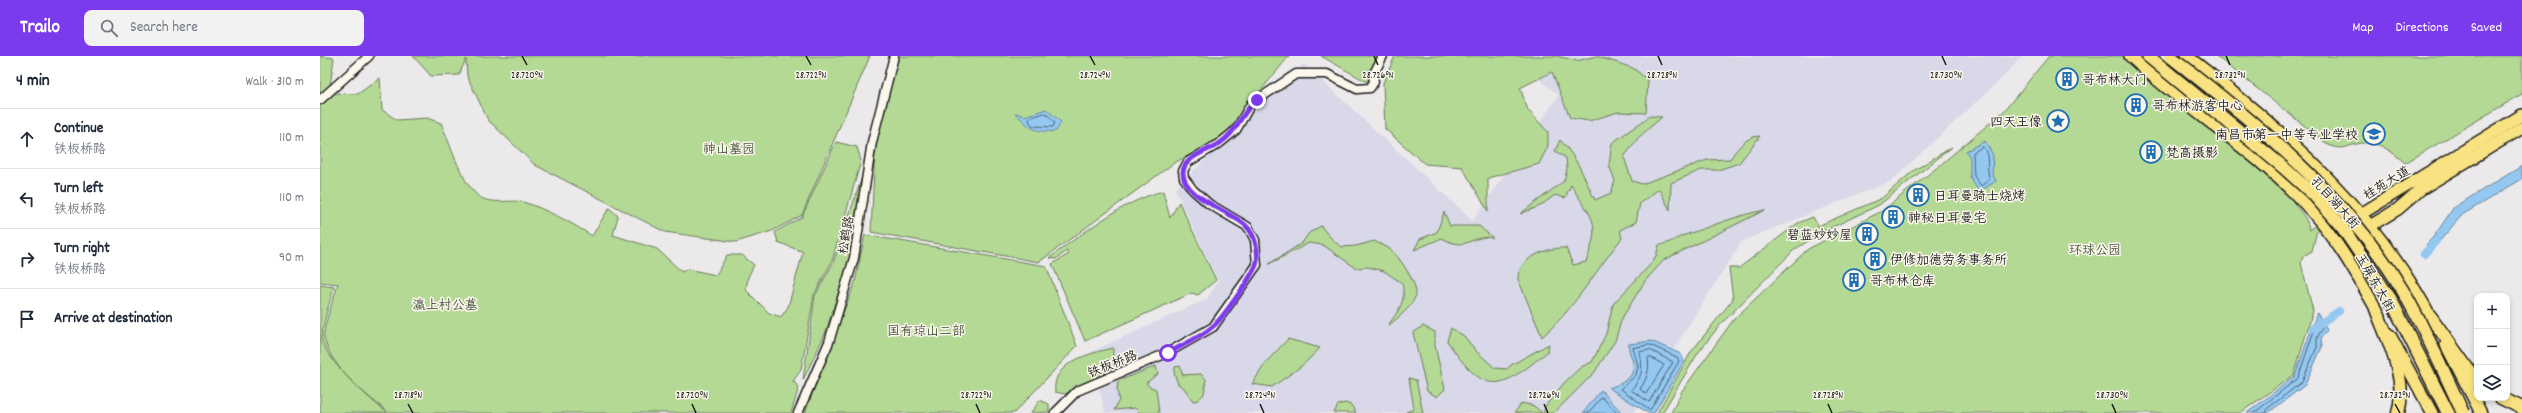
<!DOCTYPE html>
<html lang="en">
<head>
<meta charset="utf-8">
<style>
  :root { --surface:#fff; --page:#f2f2f3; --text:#1f2937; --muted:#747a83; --line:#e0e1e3; --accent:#7c3aed }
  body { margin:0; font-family:Dekko,"LXGW WenKai TC",sans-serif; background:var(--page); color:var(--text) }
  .controls { position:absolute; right:12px; bottom:12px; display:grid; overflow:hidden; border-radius:8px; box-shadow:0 2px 6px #0003 }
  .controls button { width:36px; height:36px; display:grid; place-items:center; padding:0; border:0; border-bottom:1px solid var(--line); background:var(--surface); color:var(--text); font:20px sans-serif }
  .stop { position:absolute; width:12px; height:12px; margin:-9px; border:3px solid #7c3aed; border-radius:50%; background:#fff }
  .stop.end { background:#7c3aed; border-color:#fff; box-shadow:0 1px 4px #0008 }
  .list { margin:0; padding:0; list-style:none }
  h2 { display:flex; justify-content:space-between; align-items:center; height:52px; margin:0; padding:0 16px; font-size:17px }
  h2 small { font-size:13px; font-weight:400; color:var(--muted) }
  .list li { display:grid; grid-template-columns:26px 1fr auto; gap:12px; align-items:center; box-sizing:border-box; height:60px; padding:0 16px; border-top:1px solid var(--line) }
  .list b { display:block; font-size:15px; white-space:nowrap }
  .list p { margin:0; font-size:13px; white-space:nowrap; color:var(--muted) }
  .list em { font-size:13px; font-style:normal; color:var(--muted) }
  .icon { flex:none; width:22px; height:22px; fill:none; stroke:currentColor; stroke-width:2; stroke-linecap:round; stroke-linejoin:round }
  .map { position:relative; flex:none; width:2202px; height:357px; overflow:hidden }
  header { display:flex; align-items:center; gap:24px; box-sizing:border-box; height:56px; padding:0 20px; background:var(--accent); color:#fff }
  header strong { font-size:19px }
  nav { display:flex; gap:22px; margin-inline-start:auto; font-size:14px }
  .search { width:280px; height:36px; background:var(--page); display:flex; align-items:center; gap:10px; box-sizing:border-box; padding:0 14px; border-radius:8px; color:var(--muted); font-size:15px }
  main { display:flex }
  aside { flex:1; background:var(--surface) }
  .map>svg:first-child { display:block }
</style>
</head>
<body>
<header>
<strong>Trailo</strong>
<div class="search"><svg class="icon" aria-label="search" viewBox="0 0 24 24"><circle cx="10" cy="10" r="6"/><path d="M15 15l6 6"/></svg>Search here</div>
<nav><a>Map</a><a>Directions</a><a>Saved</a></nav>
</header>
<main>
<aside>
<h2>4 min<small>Walk · 310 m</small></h2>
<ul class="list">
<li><svg class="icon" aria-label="ahead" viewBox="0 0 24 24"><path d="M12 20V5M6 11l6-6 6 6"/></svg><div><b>Continue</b><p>铁板桥路</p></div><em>110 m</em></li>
<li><svg class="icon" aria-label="left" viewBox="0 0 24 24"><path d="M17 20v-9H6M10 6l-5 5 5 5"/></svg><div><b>Turn left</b><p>铁板桥路</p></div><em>110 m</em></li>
<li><svg class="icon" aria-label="right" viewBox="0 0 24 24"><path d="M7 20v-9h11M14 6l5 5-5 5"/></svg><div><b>Turn right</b><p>铁板桥路</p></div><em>90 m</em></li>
<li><svg class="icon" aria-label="arrive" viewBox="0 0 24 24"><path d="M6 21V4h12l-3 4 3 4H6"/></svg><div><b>Arrive at destination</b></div></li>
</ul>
</aside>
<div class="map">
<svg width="2202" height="357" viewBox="0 0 2202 357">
  <rect width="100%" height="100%" fill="#ebe9ea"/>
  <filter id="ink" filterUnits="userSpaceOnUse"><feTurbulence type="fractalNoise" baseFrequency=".025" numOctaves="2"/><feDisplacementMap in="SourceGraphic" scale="8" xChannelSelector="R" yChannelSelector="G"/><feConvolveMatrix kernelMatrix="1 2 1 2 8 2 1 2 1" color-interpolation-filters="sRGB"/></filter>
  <g filter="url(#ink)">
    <path fill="#d8d8e8" d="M1189,0H1702L1681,23L1571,125L1422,185L1313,357H785L771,296L887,243L898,225L855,133L984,8L1153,165L1239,39Z"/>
    <g fill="#b4d995" stroke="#687a58">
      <path d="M0,0L14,2L9,37L38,38L60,22L62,54L77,64L107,62L121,67C130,87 140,123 156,138C167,150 189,143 203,146C224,152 254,168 272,180L289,152L298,160L293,179L337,193L362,216L367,213L396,219L407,199H422L434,209L428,221L426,234L449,257L461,261L468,251L483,196L458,186L455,176L482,161L516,86L537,91L541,105L512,205L494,239L481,314L473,325L479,331L471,357H69C47,340 9,310 4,281C2,275 15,238 18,228L0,226Z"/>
      <path d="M93,0H550L482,159L452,175L416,186L345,176L215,109L168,64L147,20L146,3L139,19L111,20Z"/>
      <path d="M577,0H969L901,83L854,107L719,206L551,176L555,93Z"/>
      <path d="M1001,0H1059L1047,26Z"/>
      <path d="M1075,0H1237L1257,5L1276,0L1313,12L1328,24L1326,57L1298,56L1269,65L1250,62L1232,16L1200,32L1208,54L1228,76V90L1219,108L1168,122V155L1142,111L1105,108L1065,73L1063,27Z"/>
      <path d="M1729,0H1803L1841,34L1843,30L1971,139C1974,154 1988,158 1989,174L1999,166L1992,195L1983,200L1981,207L1993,255L1974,319L1920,357H1351L1362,335L1414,263L1488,193L1562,155L1619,110L1684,55Z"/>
      <path d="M1896,0H2202V38L2085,107C2071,95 2057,83 2037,88C2024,91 2024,94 2010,90Z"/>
      <path d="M1330,60L1342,61L1318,82L1304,101L1312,125L1322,128L1387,104L1410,103C1417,93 1426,80 1440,80L1419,107L1398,114H1381L1351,127L1350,154L1339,133L1320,147L1316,166L1300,174L1302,182C1276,214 1254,253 1222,281L1198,223C1197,202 1228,191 1246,192L1253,209L1266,206C1282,163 1272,164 1251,129L1245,142L1235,139L1220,150L1200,158L1244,125L1247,113L1246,102L1235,95L1240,84C1258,102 1264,122 1275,144L1291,137L1295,125L1289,109L1292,87Z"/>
      <path d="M1632,91L1559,149L1502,176L1474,194L1399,270L1378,297L1342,357H1337L1371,296L1413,243L1409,212H1419L1478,167L1493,161L1498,170L1562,142L1593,115Z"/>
      <path d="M543,118L530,200L505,278L483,324L495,240L513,207Z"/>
      <path d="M843,135L850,162L859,146L896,224L878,239L872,237L765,285L732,208L749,198L747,195L736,203L729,202C764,177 801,146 843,135Z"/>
      <path d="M1445,154L1344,204L1325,225L1302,262L1295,285L1274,317L1234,357H1223L1226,349L1244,327L1261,311L1272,306L1286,278L1293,248L1329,210L1336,200L1339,189C1349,188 1356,182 1365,179C1392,170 1418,159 1445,154Z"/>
      <path d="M1124,156L1130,170H1159L1173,182C1149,178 1148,197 1122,182L1094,194L1100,183L1117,176Z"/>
      <path d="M1001,170L1009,180L1021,191L1036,190L1054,185C1060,188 1066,190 1071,194C1079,200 1098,229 1096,239C1092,252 1076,263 1067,271C1077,256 1087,247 1082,227L1064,215L1048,211L1036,212L1003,189L989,187L949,208L982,187L989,177Z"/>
      <path d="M545,179L726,210L757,290L694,357H485L535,226Z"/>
      <path d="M0,229L14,231C11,242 1,272 2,282C4,304 50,343 67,357H0Z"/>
      <path d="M1103,270L1115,276V290L1125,333L1117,341L1107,335L1093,277Z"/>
      <path d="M1131,272L1144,280L1157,296L1175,312L1187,313L1191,309L1229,288L1227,296C1179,335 1166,342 1127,285Z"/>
      <path d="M968,283L1000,292L983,309L952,331L932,328L947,305Z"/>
      <path d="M793,292V312L750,336L745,338L735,336C731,306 771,297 793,292Z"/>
      <path d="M836,310L838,318L826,327L830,331L836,333L839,357H820L815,352L794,354L799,344L797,334L798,325Z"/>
      <path d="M860,310L863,319L881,318L886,323L884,338L878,344L873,345L864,332L858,328L854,317L855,311Z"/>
      <path d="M1089,322L1096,324L1103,357L1086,356L1094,353Z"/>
      <path d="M720,344L729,348V356L711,357Z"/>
      <path d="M1025,347L1031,349L1036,357H1014L1018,349Z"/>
      <path d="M1202,347L1214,350L1222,357H1194Z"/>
    </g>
    <g fill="#94c8f1" stroke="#64839c">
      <path d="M726,53L741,66L736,75C714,77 710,72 695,57L705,60Z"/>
      <path d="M1665,85L1673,99L1672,117L1676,125L1659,136L1650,121V102L1646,95Z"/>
      <path d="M2202,110V123L2142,159L2111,195L2106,189L2115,179L2134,151Z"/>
      <path d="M1997,257L2007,274L2001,282L2002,291L1985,329L1948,357H1927L1975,320Z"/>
      <path d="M1331,285L1361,298L1364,305L1334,357H1328L1289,332C1303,327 1318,321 1312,303C1310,297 1308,294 1309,288Z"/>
      <path d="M1281,334L1302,357H1263Z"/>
    </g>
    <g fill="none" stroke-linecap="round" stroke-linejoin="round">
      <g stroke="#4c6171" stroke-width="1">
        <path d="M725,57L735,66L733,71L713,70L709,65L710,62Z"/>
        <path d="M1663,91C1671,101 1665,112 1670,123L1661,130L1654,120L1653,97Z"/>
        <path d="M1330,289L1357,301L1359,305L1330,354L1301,333L1316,319L1318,310L1313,292Z"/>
        <path d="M1330,294L1353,306L1329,346L1311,334C1323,319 1323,315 1320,296Z"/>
        <path d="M1330,301L1344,309L1326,338L1320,333C1327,323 1330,314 1328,302Z"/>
        <path d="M1268,357L1282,341L1297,357"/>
        <path d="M1934,357L1978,322L1996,269L1999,268L2002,273L1997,282V291L1982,326L1948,352L1946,357"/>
      </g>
      <g stroke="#94c8f1" stroke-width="8">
        <path d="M2104,198L2116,185"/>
        <path d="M1993,272L2019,255"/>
      </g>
      <g stroke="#1c1c1c" stroke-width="11">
        <g id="minor">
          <path d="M0,44L49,0"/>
          <path d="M478,357L509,286L534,202L552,86L574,0"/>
          <path d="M735,357L757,335L847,297L893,271L937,209L935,184L928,171L889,148L873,134L864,122L863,115L868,106L900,87L916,74L931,48L976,18H1007L1037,33L1050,32L1054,26L1053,19L1063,0"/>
        </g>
      </g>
      <g stroke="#1c1c1c" stroke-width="14">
        <g id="major">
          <path d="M1810,0C1865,52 1932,92 1984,147C2016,180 2038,221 2060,260"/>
          <path d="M1867,0C1967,77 2056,155 2115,269"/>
          <path d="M2036,161L2202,59"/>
          <path d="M2045,173L2078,153L2101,133L2202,72"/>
          <path d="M2070,279L2112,357"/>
          <path d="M2126,289L2161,357"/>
        </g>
      </g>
      <g stroke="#1c1c1c" stroke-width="15">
        <g id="highway">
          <path d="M2056,253C2068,285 2088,323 2078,357"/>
          <path d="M2111,261L2157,326"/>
          <path d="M2181,342L2202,352"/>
        </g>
      </g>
      <use href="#minor" stroke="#fbf7ec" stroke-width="8"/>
      <use href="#major" stroke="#f8e281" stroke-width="11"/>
      <use href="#highway" stroke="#f8e281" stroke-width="12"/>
      <g stroke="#1c1c1c" stroke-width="15" stroke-linecap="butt">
        <g id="highway-bridge">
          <path d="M1828,0L1963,111L1994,139L2022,171L2070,242L2128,357"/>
          <path d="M1850,0C1936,67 2027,140 2083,235C2106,274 2124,317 2143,357"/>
        </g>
      </g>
      <use href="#highway-bridge" stroke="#f8e281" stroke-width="12"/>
    </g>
  </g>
  <g fill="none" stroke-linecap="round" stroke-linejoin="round" filter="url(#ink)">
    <path stroke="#7c3aed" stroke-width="5" d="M848,297C862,289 880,282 892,271C902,264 932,220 936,209C940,199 935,180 928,172C916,156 862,143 863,116C864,100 889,95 900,87C917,76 921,56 937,44"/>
  </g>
  <path fill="none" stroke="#1c1c1c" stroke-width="1.5" d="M202,0L207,9M486,0L491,9M770,0L775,9M1054,0L1058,9M1338,0L1342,9M1622,0L1626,9M1906,0L1910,9M88,348L93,357M372,348L376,357M656,348L660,357M940,348L944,357M1224,348L1228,357M1508,348L1512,357M1792,348L1796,357M2075,348L2080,357"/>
  <defs>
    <g id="building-ring" transform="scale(1.15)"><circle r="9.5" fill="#fbf7ec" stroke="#1f6fb2" stroke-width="1.5"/><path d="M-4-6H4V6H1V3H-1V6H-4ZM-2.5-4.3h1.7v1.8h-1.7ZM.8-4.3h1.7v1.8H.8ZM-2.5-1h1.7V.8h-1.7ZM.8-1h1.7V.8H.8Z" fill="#1f6fb2"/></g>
    <g id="sight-ring" transform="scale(1.15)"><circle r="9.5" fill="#fbf7ec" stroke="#1f6fb2" stroke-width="1.5"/><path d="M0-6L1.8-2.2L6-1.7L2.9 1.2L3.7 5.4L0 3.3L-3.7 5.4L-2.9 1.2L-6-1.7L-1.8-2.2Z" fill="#1f6fb2"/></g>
    <g id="school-ring" transform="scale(1.15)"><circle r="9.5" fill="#fbf7ec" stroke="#1f6fb2" stroke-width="1.5"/><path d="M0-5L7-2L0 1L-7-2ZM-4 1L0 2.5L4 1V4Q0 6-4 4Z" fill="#1f6fb2"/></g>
  </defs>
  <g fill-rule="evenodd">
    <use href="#building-ring" x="1747" y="23"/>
    <use href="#building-ring" x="1816" y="49"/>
    <use href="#sight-ring" x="1738" y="65"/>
    <use href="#school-ring" x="2054" y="78"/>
    <use href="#building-ring" x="1831" y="96"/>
    <use href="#building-ring" x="1598" y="139"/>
    <use href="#building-ring" x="1573" y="161"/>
    <use href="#building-ring" x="1547" y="178"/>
    <use href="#building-ring" x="1555" y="203"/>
    <use href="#building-ring" x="1534" y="224"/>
  </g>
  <g text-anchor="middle" stroke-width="3" stroke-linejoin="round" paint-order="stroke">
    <g font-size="13" fill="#1c1c1c" stroke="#fbf7ec" text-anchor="start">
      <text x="1762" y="28">哥布林大门</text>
      <text x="1832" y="54">哥布林游客中心</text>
      <text x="1722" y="70" text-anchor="end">四天王像</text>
      <text x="2038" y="83" text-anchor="end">南昌市第一中等专业学校</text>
      <text x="1846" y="101">梵高摄影</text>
      <text x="1614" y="144">日耳曼骑士烧烤</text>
      <text x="1588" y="166">神秘日耳曼宅</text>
      <text x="1532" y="183" text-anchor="end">碧蓝妙妙屋</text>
      <text x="1570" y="208">伊修加德劳务事务所</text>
      <text x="1550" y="229">哥布林仓库</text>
    </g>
    <g font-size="13" fill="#4a5540" stroke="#fbf7ec">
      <text x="409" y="97">神山墓园</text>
      <text x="1775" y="198">环球公园</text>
      <text x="125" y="253">瀛上村公墓</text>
      <text x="606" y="279">国有琼山二部</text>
    </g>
    <g font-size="13" fill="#1c1c1c" stroke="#fbf7ec">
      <text transform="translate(2066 126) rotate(-31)" y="5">桂苑大道</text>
      <text transform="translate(2016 146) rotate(48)" y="5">孔目湖大街</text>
      <text transform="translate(525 179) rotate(-80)" y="5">松鹤路</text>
      <text transform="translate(2056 226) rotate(60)" y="5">玉屏东大街</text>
      <text transform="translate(792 307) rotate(-22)" y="5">铁板桥路</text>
    </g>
  </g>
  <g font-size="10" text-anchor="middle" fill="#1c1c1c" stroke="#fbf7ec" stroke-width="3" stroke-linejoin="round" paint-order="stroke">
    <text x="1342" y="22">28.728°N</text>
    <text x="1910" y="22">28.732°N</text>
    <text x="207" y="22">28.720°N</text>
    <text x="491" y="22">28.722°N</text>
    <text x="775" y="22">28.724°N</text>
    <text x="1058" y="22">28.726°N</text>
    <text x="1626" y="22">28.730°N</text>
    <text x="88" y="342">28.718°N</text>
    <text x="372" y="342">28.720°N</text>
    <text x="656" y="342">28.722°N</text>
    <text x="940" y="342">28.724°N</text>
    <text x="1224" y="342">28.726°N</text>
    <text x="1508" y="342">28.728°N</text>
    <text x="1792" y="342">28.730°N</text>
    <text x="2075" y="342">28.732°N</text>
  </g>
</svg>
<div class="controls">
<button>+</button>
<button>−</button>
<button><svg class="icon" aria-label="layers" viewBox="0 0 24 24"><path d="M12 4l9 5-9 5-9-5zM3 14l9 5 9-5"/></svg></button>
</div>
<div class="stop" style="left:848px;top:297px"></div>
<div class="stop end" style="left:937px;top:44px"></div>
</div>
</main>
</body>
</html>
